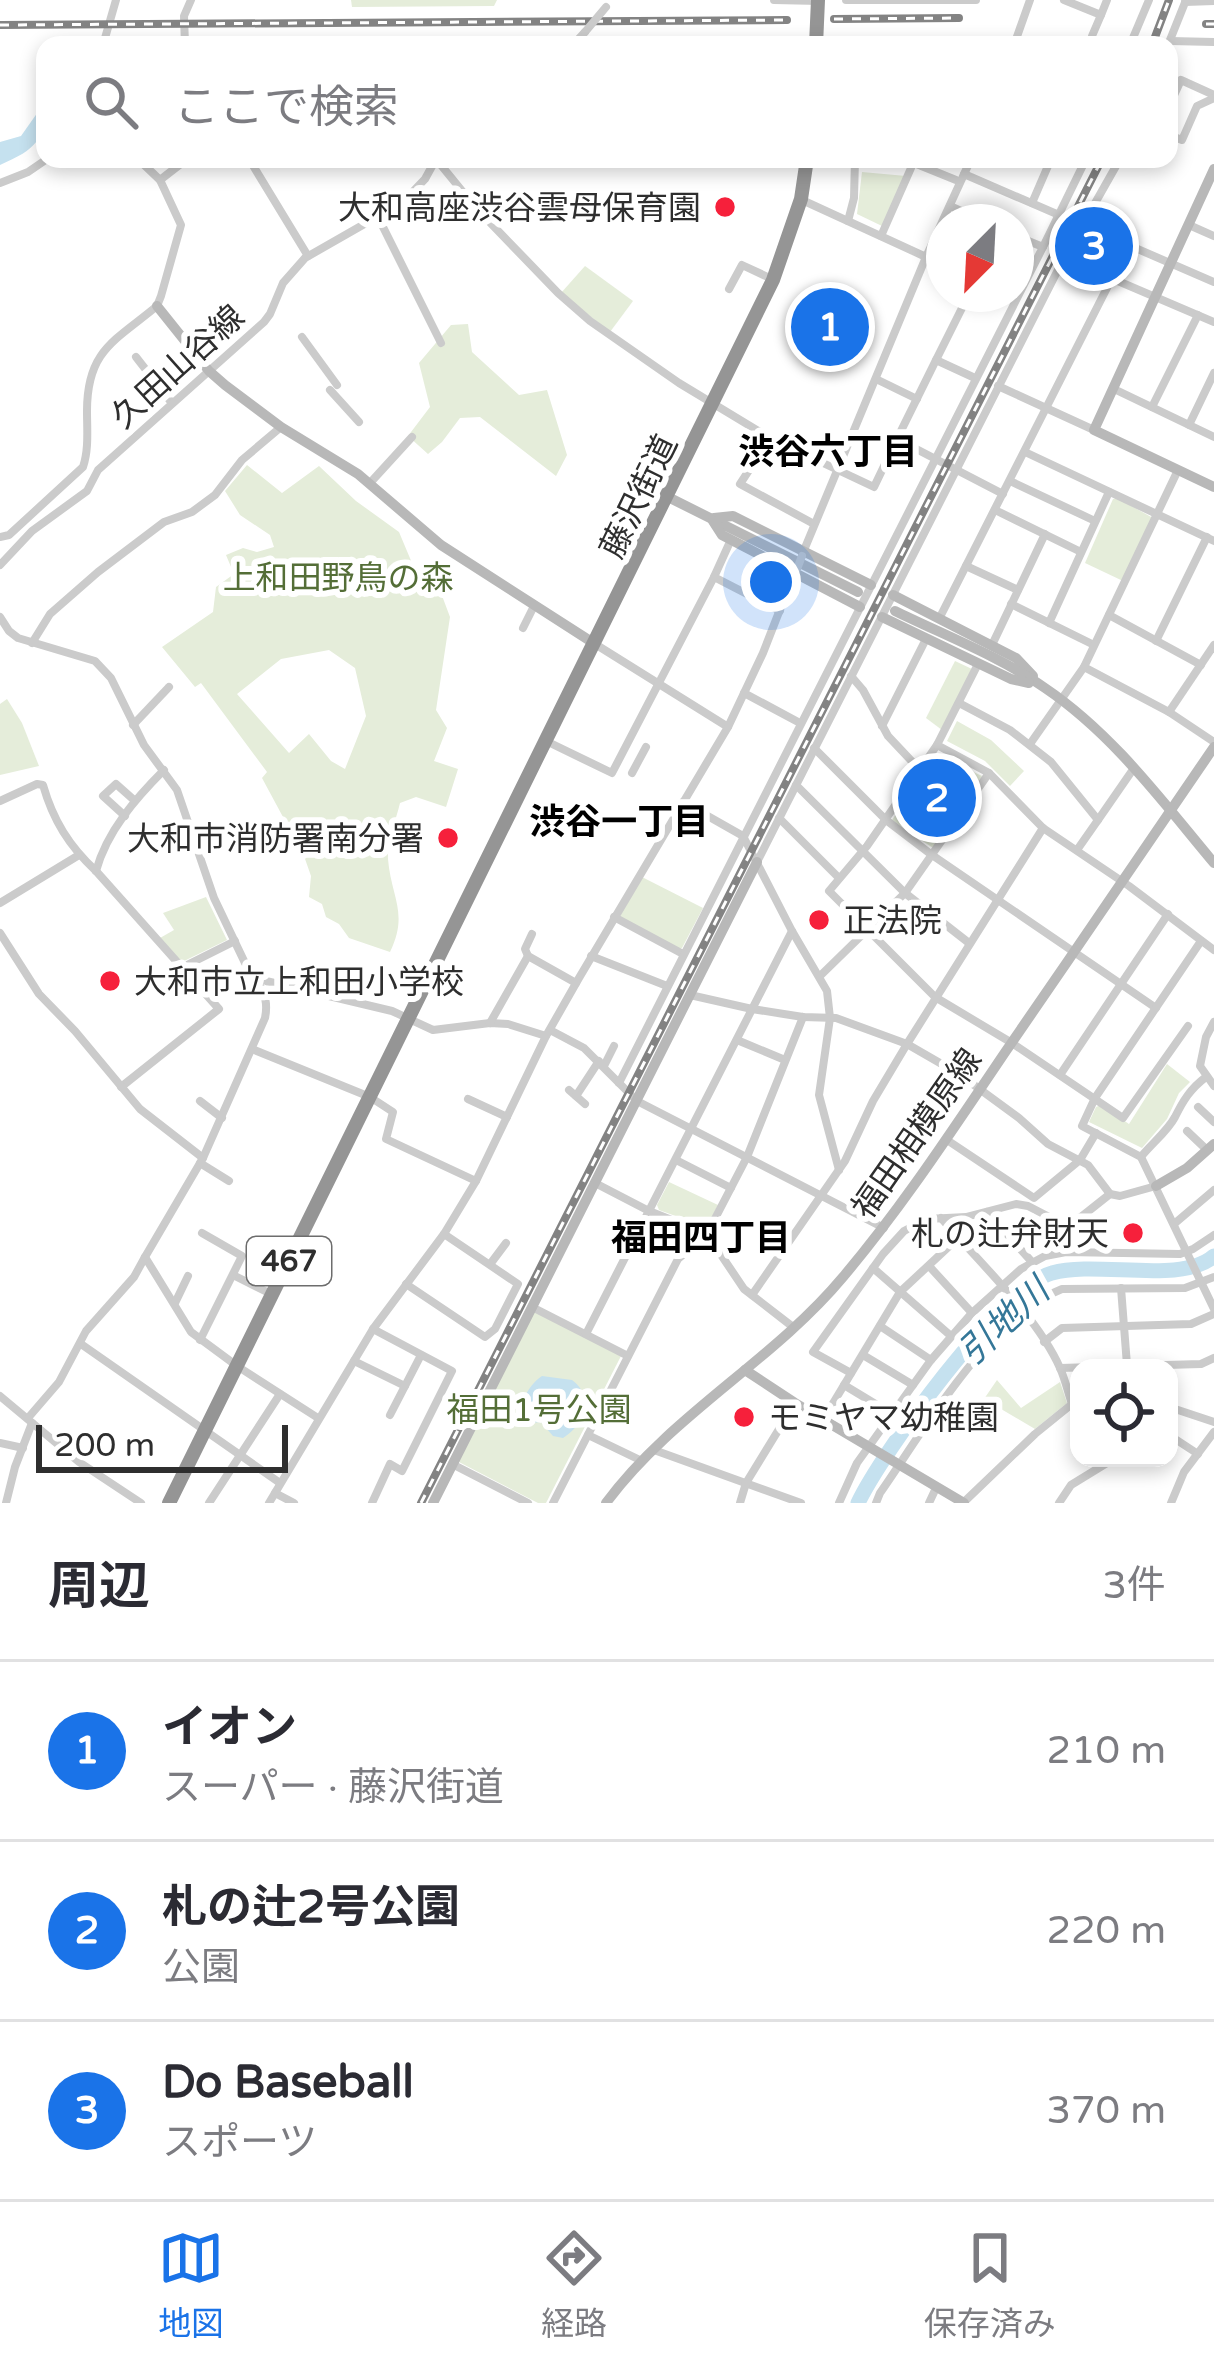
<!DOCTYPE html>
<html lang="ja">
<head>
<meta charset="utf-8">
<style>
  :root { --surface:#fff; --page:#f7f7f7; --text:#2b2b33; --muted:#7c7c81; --line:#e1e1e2; --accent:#1a73e8 }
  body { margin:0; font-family:"Varela Round","Noto Sans JP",sans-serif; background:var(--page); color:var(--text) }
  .controls { position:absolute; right:36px; bottom:36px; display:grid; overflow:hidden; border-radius:24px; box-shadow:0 6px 18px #0003 }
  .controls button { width:108px; height:108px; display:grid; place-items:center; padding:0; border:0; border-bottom:3px solid var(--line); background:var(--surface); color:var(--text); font:60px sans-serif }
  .compass { position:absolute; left:926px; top:204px; width:108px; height:108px; border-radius:50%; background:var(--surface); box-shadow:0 6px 18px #0003; rotate:204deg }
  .scale { position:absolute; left:36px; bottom:30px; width:252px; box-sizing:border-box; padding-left:12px; border:6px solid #2e2e2e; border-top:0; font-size:33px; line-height:42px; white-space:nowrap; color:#2e2e2e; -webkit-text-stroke:9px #fff; paint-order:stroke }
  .you { position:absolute; left:771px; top:582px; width:42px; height:42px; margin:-30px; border:9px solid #fff; border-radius:50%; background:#1a73e8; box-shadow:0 0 0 18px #1a73e833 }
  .badge { display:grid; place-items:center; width:78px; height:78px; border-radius:50%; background:var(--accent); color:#fff; font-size:39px; font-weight:700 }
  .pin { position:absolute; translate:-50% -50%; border:6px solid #fff; box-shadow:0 3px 12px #0006 }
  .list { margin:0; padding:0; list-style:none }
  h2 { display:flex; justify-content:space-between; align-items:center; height:156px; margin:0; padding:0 48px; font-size:51px }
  h2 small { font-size:39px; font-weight:400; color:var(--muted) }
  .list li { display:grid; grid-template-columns:78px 1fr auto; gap:36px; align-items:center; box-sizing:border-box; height:180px; padding:0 48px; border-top:3px solid var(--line) }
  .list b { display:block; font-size:45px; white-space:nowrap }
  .list p { margin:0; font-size:39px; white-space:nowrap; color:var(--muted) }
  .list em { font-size:39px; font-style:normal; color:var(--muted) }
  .icon { flex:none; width:66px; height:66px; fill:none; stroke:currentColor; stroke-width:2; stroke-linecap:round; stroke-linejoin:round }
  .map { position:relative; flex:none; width:1214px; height:1503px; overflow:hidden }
  .search { position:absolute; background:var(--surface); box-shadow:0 6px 18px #0003; left:36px; right:36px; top:36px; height:132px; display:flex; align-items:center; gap:30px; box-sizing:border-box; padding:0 42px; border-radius:24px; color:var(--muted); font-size:45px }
  .sheet { height:696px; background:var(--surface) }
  nav { display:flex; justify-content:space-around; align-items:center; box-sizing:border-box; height:168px; border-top:3px solid var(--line); background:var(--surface); font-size:33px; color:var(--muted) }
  nav a { display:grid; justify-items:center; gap:6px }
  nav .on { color:var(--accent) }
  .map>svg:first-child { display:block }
</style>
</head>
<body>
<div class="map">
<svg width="1214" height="1503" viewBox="0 0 1214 1503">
  <rect width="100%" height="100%" fill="#fff"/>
  <g fill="#e5edda" fill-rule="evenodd">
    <path d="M351,0H497L494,6L352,7Z"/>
    <path d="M862,172L906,176L882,226L857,214Z"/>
    <path d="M585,266L633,301L610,332L561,293Z"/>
    <path d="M468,324L472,352L519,395L547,390L567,455L556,476L480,417L460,418L442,442L428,454L408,436L430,407L419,363L451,325Z"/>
    <path d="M247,465L282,493L319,466L356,501L399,532L412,563L438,585L450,617L436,710L447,728L434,761L458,769L446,807L416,797L400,803C396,820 387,842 388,859C391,897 409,913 390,952L349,938L339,924L326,917L322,904L309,897L311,876L304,856L262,778L267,772L201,683L195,687L162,647L213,612L216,587L234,574L226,555L243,548L257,552L274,547L270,535L240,515L225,491ZM329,650L355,668L366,716L345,769L331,761L309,734L289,753L237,694L281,659Z"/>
    <path d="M1117,498L1153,518L1123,581L1085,563L1113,499Z"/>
    <path d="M955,661L972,669L942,730L926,718Z"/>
    <path d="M7,699L22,723L39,766L0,775V704Z"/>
    <path d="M957,721L991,740L1024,771L1010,786L985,761L947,741Z"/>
    <path d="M938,755L982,776L933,848L892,820Z"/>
    <path d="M642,877L703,908L682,948L679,949L621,918L620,914Z"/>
    <path d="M206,897L227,940L180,963L160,938L174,930L163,913Z"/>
    <path d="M1167,1064L1190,1082L1179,1093L1167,1119L1142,1148L1089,1122L1096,1107L1101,1105L1129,1124Z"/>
    <path d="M669,1182L718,1205L708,1225L703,1226L659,1210L657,1205Z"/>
    <path d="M535,1310L621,1356L546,1503H538L457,1461Z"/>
    <path d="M997,1380L1021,1408L1060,1382L1067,1403L1035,1429L984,1399Z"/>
  </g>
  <g fill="#c5e1ef">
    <path d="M45,102C45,141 36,149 0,165V142L21,136Z"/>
    <path d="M542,1376L572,1380C595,1397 585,1424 563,1438L553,1436L541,1422L530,1423C514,1410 527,1386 542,1376Z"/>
  </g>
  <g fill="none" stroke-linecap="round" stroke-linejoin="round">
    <path stroke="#c5e1ef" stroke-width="15" d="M858,1503C881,1454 1002,1286 1052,1273C1097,1260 1181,1285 1214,1256"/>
    <g stroke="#cbcbcb" stroke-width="8">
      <path d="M774,0L820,1"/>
      <path d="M846,0H976"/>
      <path d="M1064,0L1101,15L1107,0"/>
      <path d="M1185,2L1214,1"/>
      <path d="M1092,36L1101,15"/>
      <path d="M1170,41L1214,42"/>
      <path d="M1113,44L1114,45"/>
      <path d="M103,45L116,0"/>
      <path d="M185,45L184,16L191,0"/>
      <path d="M573,45L585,32"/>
      <path d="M609,45L612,43L669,42"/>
      <path d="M1014,45L1030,0"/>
      <path d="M1130,45L1149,0"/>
      <path d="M1168,45L1186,0"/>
      <path d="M1169,106L1181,80L1214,95"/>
      <path d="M1169,135L1182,140L1197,106L1214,98"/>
      <path d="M249,159L308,256"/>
      <path d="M436,159L476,208L558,293L590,321L679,383L770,438L874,487L897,439"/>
      <path d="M914,163L956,180"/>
      <path d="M964,174L1214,282"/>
      <path d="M160,180L187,159"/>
      <path d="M0,183L28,172L47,159"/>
      <path d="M802,200L926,257"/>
      <path d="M1032,203L1051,159"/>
      <path d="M950,206L985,222"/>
      <path d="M378,217L441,343"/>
      <path d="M848,221L854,198L855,159"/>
      <path d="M1189,225L1214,236"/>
      <path d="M881,236L915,159"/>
      <path d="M1043,247L1086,159"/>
      <path d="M1064,258L1214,322"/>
      <path d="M729,289L742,265L772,279"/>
      <path d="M302,337L337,385"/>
      <path d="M136,357L171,402"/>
      <path d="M936,360L969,294"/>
      <path d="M975,378L936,360L897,439L1003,494"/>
      <path d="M876,379L917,399"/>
      <path d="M998,386L1094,430"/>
      <path d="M1114,389L1214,437"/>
      <path d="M330,390L359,422"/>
      <path d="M1152,407L1198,315"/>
      <path d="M1189,425L1214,373"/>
      <path d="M770,438L740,484L814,524"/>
      <path d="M1025,452L1214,541"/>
      <path d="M1010,481L1095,521"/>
      <path d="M370,483L412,437"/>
      <path d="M995,510L1081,552"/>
      <path d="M0,537L9,535L83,467C89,449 87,430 87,411C87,350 115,341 157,306L161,296L181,225L160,180L138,159"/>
      <path d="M802,555L926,257L971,159"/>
      <path d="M0,565L32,531L87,491L98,470L264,322L270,314L283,283L305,258L403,202L425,179L436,159"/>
      <path d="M966,566L1018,590"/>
      <path d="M714,577L729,544"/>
      <path d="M1011,604L1094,645"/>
      <path d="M1109,615L1201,665"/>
      <path d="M0,617L9,631L18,638L95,661L111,678L144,745L177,790L214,898L245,963L252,972L266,981L392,1011L433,1030L490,1023L508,1024L546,1036"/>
      <path d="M939,619L1112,278"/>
      <path d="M1049,623L1109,492"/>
      <path d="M523,628L534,606"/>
      <path d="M1156,641L1207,537"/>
      <path d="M32,643L50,614L98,572L164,522L192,512L215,495L242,460L281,427"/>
      <path d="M595,644L728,727"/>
      <path d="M992,645L1045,534"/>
      <path d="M978,664L937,745L867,846L829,891L935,997L1012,1043L1123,1118L1188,1026"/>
      <path d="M1084,667L1169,712L1214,742"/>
      <path d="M851,676L863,690L888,736L920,770"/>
      <path d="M744,693L800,723"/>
      <path d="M959,703L1010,730L1051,762L1098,820L1077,850"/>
      <path d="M1169,712L1214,645"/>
      <path d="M133,725L169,687"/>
      <path d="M882,726L926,639"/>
      <path d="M546,741L612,773L714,577L780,611"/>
      <path d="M1030,744L1084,667L1178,470"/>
      <path d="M937,745L989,773L1043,828L1129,886L1214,950"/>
      <path d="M814,748L886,820L932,855L1156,1008"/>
      <path d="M632,773L646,747"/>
      <path d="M796,785L905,893L969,943"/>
      <path d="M0,801L37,784L43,785C53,820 69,846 96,871L219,1009L121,1087"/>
      <path d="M683,802L743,836L792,931L827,991L830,1018L819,1095L839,1170"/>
      <path d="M125,816L103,796L116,784L134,800"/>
      <path d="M779,818L839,878"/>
      <path d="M1098,820L1134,768"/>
      <path d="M757,862L1064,258L1120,159"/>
      <path d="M96,871C107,831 136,798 164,770"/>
      <path d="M0,903L79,855"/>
      <path d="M614,917L683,954"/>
      <path d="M0,933L39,994L75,1031L140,1109L203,1158"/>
      <path d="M1201,941L1095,1098L1082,1126L1141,1157L1214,1309"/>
      <path d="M528,956L525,949L532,934"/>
      <path d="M591,956L667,986"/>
      <path d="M183,967L235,941"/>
      <path d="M820,976L905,893L989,773"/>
      <path d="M690,995L752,1009L803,1017L836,1018L907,1044L959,1074L1019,1118L1048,1144L1088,1165L1110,1194"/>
      <path d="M1214,1022L1206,1037L1200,1066L1214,1086"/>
      <path d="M490,1023L528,956L576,983"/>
      <path d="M550,1030L584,1048L637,1101L884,1228"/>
      <path d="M737,1040L785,1060"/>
      <path d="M252,1049L370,1097L393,1112L386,1139L476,1181"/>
      <path d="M604,1066L614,1046"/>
      <path d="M1060,1075L1168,914"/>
      <path d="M619,1083L1043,247L1016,236"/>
      <path d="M569,1090L585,1104"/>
      <path d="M576,1096L599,1061"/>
      <path d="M468,1099L507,1117"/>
      <path d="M200,1101L222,1118"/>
      <path d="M1198,1107L1214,1122"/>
      <path d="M1187,1131L1207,1150"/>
      <path d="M947,1140L1034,1198L1080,1160L1096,1133"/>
      <path d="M1141,1157C1151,1144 1167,1132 1175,1117C1183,1101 1190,1089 1206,1077"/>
      <path d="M676,1160L731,1188"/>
      <path d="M200,1163L229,1181"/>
      <path d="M595,1183L649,1211L707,1234L744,1289L793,1327"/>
      <path d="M987,1212L1032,1262"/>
      <path d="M941,1218C978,1261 1037,1316 1060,1368C1065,1379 1068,1392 1072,1404"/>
      <path d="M1174,1224L1214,1190"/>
      <path d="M145,1257L191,1332L237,1366L318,1418"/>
      <path d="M491,1263L506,1243"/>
      <path d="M929,1266L972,1313"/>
      <path d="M873,1268L951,1336"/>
      <path d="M233,1275L271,1294"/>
      <path d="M406,1284L485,1337L495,1329L518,1284L444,1234"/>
      <path d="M1121,1288L1127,1365"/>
      <path d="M752,1295L845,1161L873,1101L907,1044L1043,828"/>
      <path d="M175,1303L188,1276"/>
      <path d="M532,1307L628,1356"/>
      <path d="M880,1326L931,1360"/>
      <path d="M586,1334L792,931"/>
      <path d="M200,1340L242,1256L202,1233"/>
      <path d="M1044,1342L1062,1328L1191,1324L1214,1314"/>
      <path d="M81,1344L280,1483"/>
      <path d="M863,1355L913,1385"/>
      <path d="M354,1361L405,1386"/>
      <path d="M1060,1368L1201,1364L1214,1358"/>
      <path d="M851,1373L813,1352L883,1254L904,1231L927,1219L966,1217L1016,1204L1028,1206L1055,1220H1070L1081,1217L1110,1194L1120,1196L1156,1186"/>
      <path d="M844,1385L892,1414"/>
      <path d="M0,1396L79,1462L141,1503"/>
      <path d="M1169,1407L1214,1422"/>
      <path d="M390,1415L421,1355"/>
      <path d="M28,1418L59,1382L86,1331L134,1277L145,1257L203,1158L265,1018C268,1003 265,995 258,982L259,977"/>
      <path d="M823,1420L900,1292L958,1238"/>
      <path d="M588,1435L642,1461"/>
      <path d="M1169,1435L1198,1454"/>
      <path d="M0,1443L23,1448"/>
      <path d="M654,1450L801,1503"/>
      <path d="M452,1464L528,1503"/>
      <path d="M275,1493L294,1503"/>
      <path d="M6,1503L15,1467L32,1423"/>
      <path d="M209,1503L280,1394"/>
      <path d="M269,1503L373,1329L444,1234L476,1181L546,1036L579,978L728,727L763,653L795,571"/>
      <path d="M372,1503L390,1464L402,1471L452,1371L373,1329"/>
      <path d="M553,1503L678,1259L707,1234L747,1157L803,1017"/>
      <path d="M740,1503L746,1483L795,1403"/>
      <path d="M839,1503L857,1463L931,1360L972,1313L1021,1269L1045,1256L1066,1252L1180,1254L1193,1249L1214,1235"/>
      <path d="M876,1503L880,1493C924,1430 989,1317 1062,1289L1185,1288L1214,1277"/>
      <path d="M929,1503L936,1488"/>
      <path d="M963,1503L1035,1434L1072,1404H1079"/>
      <path d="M1059,1503L1071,1485L1115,1458"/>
      <path d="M1171,1503L1184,1472L1214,1432"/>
    </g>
    <g stroke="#b8b8b8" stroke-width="10">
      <path d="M1214,169L1094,430L1214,487"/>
      <path d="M157,306L209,371L225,385L281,427L358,474L441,545L595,644"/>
      <path d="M668,497L858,592"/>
      <path d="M714,518L733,516L871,585"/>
      <path d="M713,521L722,535L860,607"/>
      <path d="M893,595L1016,658L1033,676"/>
      <path d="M895,611C944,635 1001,657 1045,688C1113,734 1162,801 1214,863"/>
      <path d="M882,617L1011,679L1029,683"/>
      <path d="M1156,1186L1187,1168L1214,1144"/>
      <path d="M745,1370L795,1403L964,1503"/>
      <path d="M433,1503L757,862"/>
      <path d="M606,1503C671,1415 773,1361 843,1277C904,1205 955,1126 1008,1048C1077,948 1145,848 1214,747"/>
    </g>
    <g stroke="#959595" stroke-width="14">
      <path d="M816,45L818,0"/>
      <path d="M169,1503L773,280L801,199L807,159"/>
    </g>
    <g stroke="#838383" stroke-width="8">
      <g id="rail">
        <path d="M834,19L959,18"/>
        <path d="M1206,24H1214"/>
        <path d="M0,25L787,20"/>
        <path d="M1152,45L1169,0"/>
        <path d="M421,1503L1102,159"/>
      </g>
    </g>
    <use href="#rail" stroke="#fff" stroke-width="3" stroke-dasharray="9" stroke-linecap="butt"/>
    <g stroke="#cbcbcb" stroke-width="8">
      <path d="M585,32L606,7"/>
      <path d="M797,569L802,556"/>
    </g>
  </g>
  <g fill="#f6203b" stroke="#fff" stroke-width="4.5">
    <circle cx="725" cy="207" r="12"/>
    <circle cx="448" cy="838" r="12"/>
    <circle cx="819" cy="920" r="12"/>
    <circle cx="110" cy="981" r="12"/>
    <circle cx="1133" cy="1233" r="12"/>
    <circle cx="744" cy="1417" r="12"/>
  </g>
  <g text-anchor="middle" stroke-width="12" stroke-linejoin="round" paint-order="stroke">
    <rect fill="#fff" stroke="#6d6d6d" stroke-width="3" x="247" y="1237" width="84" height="48" rx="9"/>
    <g font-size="30" font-weight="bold" fill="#2e2e2e">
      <text x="289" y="1271">467</text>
    </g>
    <g font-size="33" fill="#2e2e2e" stroke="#fff" text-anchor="end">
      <text x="701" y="219">大和高座渋谷雲母保育園</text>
      <text x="424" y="850">大和市消防署南分署</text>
      <text x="843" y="932" text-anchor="start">正法院</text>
      <text x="134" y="993" text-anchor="start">大和市立上和田小学校</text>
      <text x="1109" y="1245">札の辻弁財天</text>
      <text x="768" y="1429" text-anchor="start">モミヤマ幼稚園</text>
    </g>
    <g font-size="33" fill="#2e2e2e" stroke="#fff">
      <text transform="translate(177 366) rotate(-42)" y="12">久田山谷線</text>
      <text transform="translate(638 496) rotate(-64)" y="12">藤沢街道</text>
      <text transform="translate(916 1133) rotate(-55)" y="12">福田相模原線</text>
    </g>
    <g font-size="33" fill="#546e37" stroke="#fff">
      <text x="338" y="589">上和田野鳥の森</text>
      <text x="539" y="1421">福田1号公園</text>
    </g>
    <g font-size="36" font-weight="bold" fill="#000" stroke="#fff">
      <text x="828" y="464">渋谷六丁目</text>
      <text x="619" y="834">渋谷一丁目</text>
      <text x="701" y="1250">福田四丁目</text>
    </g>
    <g font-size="36" font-style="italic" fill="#347798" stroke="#fff">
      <text transform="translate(1003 1321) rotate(-43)" y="13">引地川</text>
    </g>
  </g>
</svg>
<div class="controls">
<button><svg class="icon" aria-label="locate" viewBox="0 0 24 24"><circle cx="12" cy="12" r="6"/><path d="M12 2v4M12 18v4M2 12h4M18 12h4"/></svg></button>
</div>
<svg class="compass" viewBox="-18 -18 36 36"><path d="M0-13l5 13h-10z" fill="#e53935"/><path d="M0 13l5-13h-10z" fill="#7c7c81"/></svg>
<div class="scale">200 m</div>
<div class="you"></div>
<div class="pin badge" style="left:830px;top:327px">1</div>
<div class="pin badge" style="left:937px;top:798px">2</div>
<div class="pin badge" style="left:1094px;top:246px">3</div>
<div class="search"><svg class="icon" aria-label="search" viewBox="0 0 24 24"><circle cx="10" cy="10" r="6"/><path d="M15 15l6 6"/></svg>ここで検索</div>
</div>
<section class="sheet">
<h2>周辺<small>3件</small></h2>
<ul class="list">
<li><span class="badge">1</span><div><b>イオン</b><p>スーパー · 藤沢街道</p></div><em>210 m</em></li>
<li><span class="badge">2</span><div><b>札の辻2号公園</b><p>公園</p></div><em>220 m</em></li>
<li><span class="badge">3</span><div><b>Do Baseball</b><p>スポーツ</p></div><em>370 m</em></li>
</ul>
</section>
<nav>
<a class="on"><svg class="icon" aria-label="map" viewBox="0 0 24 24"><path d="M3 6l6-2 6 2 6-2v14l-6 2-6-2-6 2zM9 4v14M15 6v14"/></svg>地図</a>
<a><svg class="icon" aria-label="directions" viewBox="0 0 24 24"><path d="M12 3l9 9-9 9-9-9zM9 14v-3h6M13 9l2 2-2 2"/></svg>経路</a>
<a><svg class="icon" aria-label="saved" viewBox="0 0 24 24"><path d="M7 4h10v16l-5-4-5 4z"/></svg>保存済み</a>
</nav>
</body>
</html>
